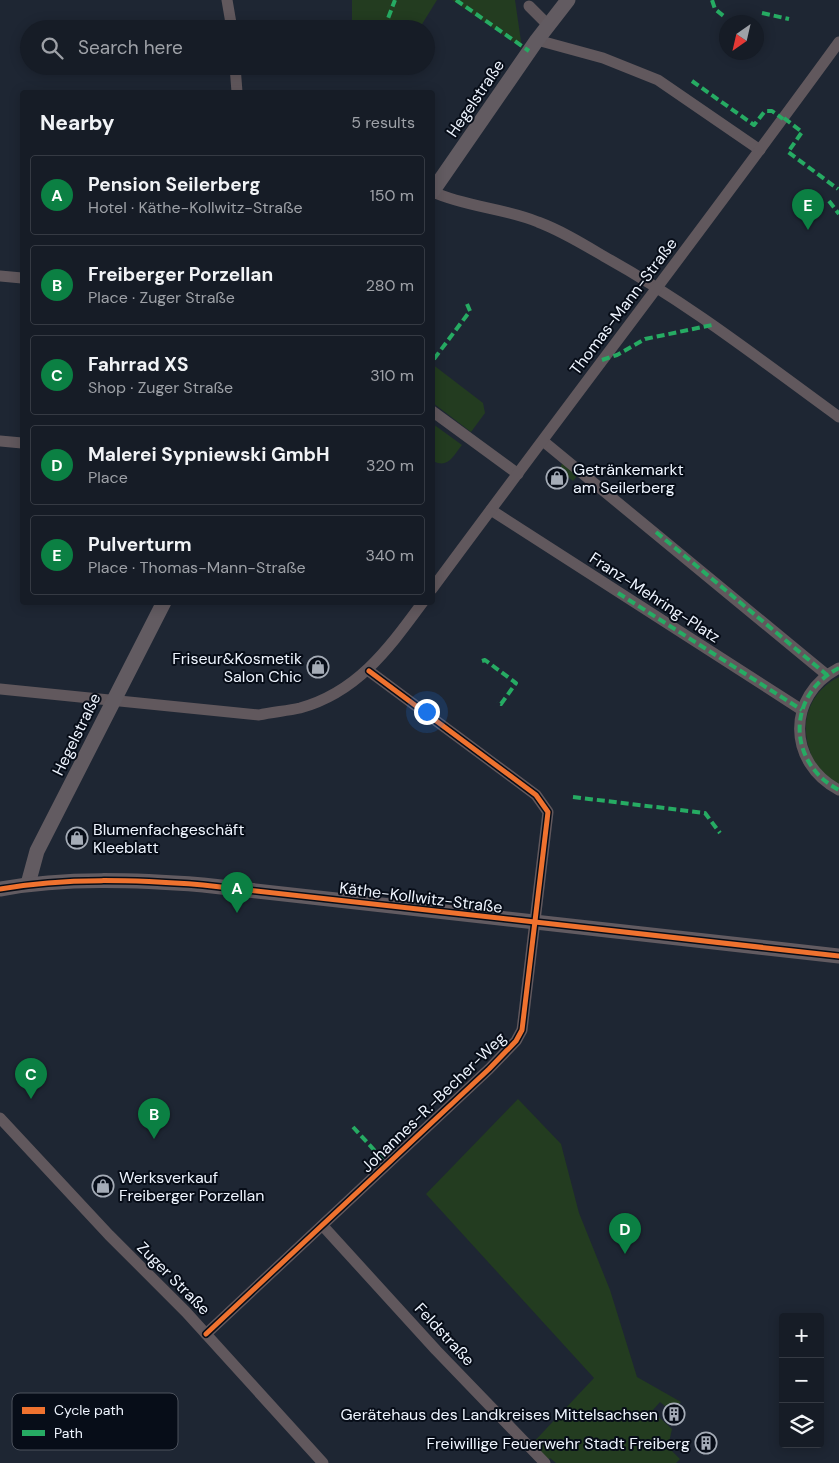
<!DOCTYPE html>
<html lang="en">
<head>
<meta charset="utf-8">
<style>
  :root { --surface:#161c26; --page:#232932; --text:#f1f3f6; --muted:#9ea1a7; --line:#353a43; --accent:#0b8043 }
  body { margin:0; font-family:"DM Sans",sans-serif; background:var(--page); color:var(--text) }
  .controls { position:absolute; right:15px; bottom:15px; display:grid; overflow:hidden; border-radius:5px; box-shadow:0 2px 12px #0003 }
  .controls button { width:45px; height:45px; display:grid; place-items:center; padding:0; border:0; border-bottom:1px solid var(--line); background:var(--surface); color:var(--text); font:25px sans-serif }
  .compass { position:absolute; left:719px; top:15px; width:45px; height:45px; border-radius:50%; background:var(--surface); box-shadow:0 2px 12px #0003; rotate:214deg }
  .you { position:absolute; left:426px; top:711px; width:18px; height:18px; margin:-12px; border:4px solid #fff; border-radius:50%; background:#1a73e8; box-shadow:0 0 0 8px #1a73e833 }
  .badge { display:grid; place-items:center; width:32px; height:32px; border-radius:50%; background:var(--accent); color:#fff; font-size:16px; font-weight:700 }
  .pin { position:absolute; translate:-50% -41px; filter:drop-shadow(0 1px 2px #0008) }
  .pin::after { content:''; position:absolute; top:26px; width:18px; height:15px; background:inherit; clip-path:polygon(0 0,100% 0,50% 100%) }
  .list { margin:0; padding:0; list-style:none }
  h2 { display:flex; justify-content:space-between; align-items:center; height:65px; margin:0; padding:0 20px; font-size:21px }
  h2 small { font-size:16px; font-weight:400; color:var(--muted) }
  .list li { display:grid; grid-template-columns:32px 1fr auto; gap:15px; align-items:center; box-sizing:border-box; height:80px; margin:0 10px 10px; padding:0 10px; border:1px solid var(--line); border-radius:5px }
  .list b { display:block; font-size:19px; white-space:nowrap }
  .list p { margin:0; font-size:16px; white-space:nowrap; color:var(--muted) }
  .list em { font-size:16px; font-style:normal; color:var(--muted) }
  .icon { flex:none; width:28px; height:28px; fill:none; stroke:currentColor; stroke-width:2; stroke-linecap:round; stroke-linejoin:round }
  .map { position:relative; flex:none; width:839px; height:1463px; overflow:hidden }
  .search { position:absolute; background:var(--surface); box-shadow:0 2px 12px #0003; left:20px; top:20px; width:415px; height:55px; display:flex; align-items:center; gap:12px; box-sizing:border-box; padding:0 18px; border-radius:28px; color:var(--muted); font-size:19px }
  .panel { position:absolute; background:var(--surface); box-shadow:0 2px 12px #0003; left:20px; top:90px; width:415px; height:515px; border-radius:5px }
  .map>svg:first-child { display:block }
</style>
</head>
<body>
<div class="map">
<svg width="839" height="1463" viewBox="0 0 839 1463">
  <rect width="100%" height="100%" fill="#1e2633"/>
  <g fill="#233c20">
    <path d="M352,0H437L419,29H352Z"/>
    <path d="M452,0H515L522,48Z"/>
    <path d="M432,364L483,403L485,413L471,432L433,403Z"/>
    <path d="M433,424L462,445C453,456 448,469 433,461Z"/>
    <path d="M563,462L578,475L573,481L559,470Z"/>
    <path d="M839,677V786C831,779 822,773 816,765C813,762 811,756 810,751C799,722 810,691 839,677Z"/>
    <path d="M518,1099L561,1144L579,1213L610,1290L637,1377L681,1402L672,1412L660,1402L652,1411L672,1429L668,1447L680,1459L676,1463H556L550,1458L545,1463L529,1447L594,1378L426,1194Z"/>
  </g>
  <g fill="none" stroke-linecap="round" stroke-linejoin="round">
    <g stroke="#61585d" stroke-width="11">
      <path d="M227,0L232,29"/>
      <path d="M529,6L548,25"/>
      <path d="M537,40L603,58L658,80L760,150"/>
      <path d="M235,66L237,92"/>
      <path d="M433,192C466,207 504,208 538,222C562,231 583,244 605,257C688,303 762,361 839,417"/>
      <path d="M0,276L22,278"/>
      <path d="M432,411L518,474"/>
      <path d="M0,441L22,443"/>
      <path d="M543,441L827,675"/>
      <path d="M491,510L802,710"/>
      <path d="M432,589C567,406 705,226 839,42"/>
      <path d="M839,668C786,695 787,763 839,790"/>
      <path d="M0,689L259,715C272,712 287,711 300,708C358,692 389,648 423,602"/>
      <path d="M0,1118L109,1235L186,1312L323,1463"/>
      <path d="M323,1226L436,1350L545,1463"/>
      <path d="M206,1334L489,1069L516,1041L522,1030L548,812L536,795L369,671"/>
    </g>
    <g stroke="#625b61" stroke-width="15">
      <path d="M432,192L537,40L568,0"/>
      <path d="M28,884L37,851L164,602"/>
      <path d="M0,889C66,877 136,880 203,885L839,956"/>
    </g>
    <g stroke="#26ab63" stroke-width="4" stroke-dasharray="8 4" stroke-linecap="butt">
      <path d="M456,0L529,51"/>
      <path d="M712,0L715,9L726,18"/>
      <path d="M762,13L789,19"/>
      <path d="M384,29L395,0"/>
      <path d="M692,81L754,125L765,111H772L783,119"/>
      <path d="M784,118L802,132L788,152L838,189"/>
      <path d="M829,201L839,214"/>
      <path d="M434,359L470,311L467,304"/>
      <path d="M602,360L617,355L645,339L712,325"/>
      <path d="M656,532L827,675"/>
      <path d="M618,593L802,710"/>
      <path d="M482,661L485,660L516,683L501,704L497,702"/>
      <path d="M839,668C786,695 787,763 839,790"/>
      <path d="M573,797L705,813L720,833"/>
      <path d="M353,1127L387,1164"/>
    </g>
    <g stroke="#070d18" stroke-width="8">
      <g id="cycleway">
        <path d="M0,889C66,877 136,880 203,885L839,956"/>
        <path d="M206,1334L489,1069L516,1041L522,1030L548,812L536,795L369,671"/>
      </g>
    </g>
    <use href="#cycleway" stroke="#ef722f" stroke-width="5"/>
  </g>
  <defs>
    <g id="shop-ring" transform="scale(1.125)"><circle r="9.5" fill="#070d18" stroke="#a5acb7" stroke-width="1.5"/><path d="M-5-2.5h2.3a2.7 3.5 0 0 1 5.4 0H5L5.5 6h-11ZM-1.5-2.5h3a1.5 2.3 0 0 0-3 0Z" fill="#a5acb7"/></g>
    <g id="building-ring" transform="scale(1.125)"><circle r="9.5" fill="#070d18" stroke="#a5acb7" stroke-width="1.5"/><path d="M-4-6H4V6H1V3H-1V6H-4ZM-2.5-4.3h1.7v1.8h-1.7ZM.8-4.3h1.7v1.8H.8ZM-2.5-1h1.7V.8h-1.7ZM.8-1h1.7V.8H.8Z" fill="#a5acb7"/></g>
  </defs>
  <g fill-rule="evenodd">
    <use href="#shop-ring" x="557" y="478"/>
    <use href="#shop-ring" x="318" y="667"/>
    <use href="#shop-ring" x="77" y="838"/>
    <use href="#shop-ring" x="103" y="1186"/>
    <use href="#building-ring" x="674" y="1414"/>
    <use href="#building-ring" x="706" y="1443"/>
  </g>
  <g text-anchor="middle" stroke-width="4" stroke-linejoin="round" paint-order="stroke">
    <g font-size="16" fill="#eef4fe" stroke="#070d18">
      <text transform="translate(475 98) rotate(-56)" y="6">Hegelstraße</text>
      <text transform="translate(623 306) rotate(-53)" y="6">Thomas-Mann-Straße</text>
      <text transform="translate(655 597) rotate(33)" y="6">Franz-Mehring-Platz</text>
      <text transform="translate(76 734) rotate(-64)" y="6">Hegelstraße</text>
      <text transform="translate(421 897) rotate(7)" y="6">Käthe-Kollwitz-Straße</text>
      <text transform="translate(433 1102) rotate(-44)" y="6">Johannes-R.-Becher-Weg</text>
      <text transform="translate(174 1278) rotate(45)" y="6">Zuger Straße</text>
      <text transform="translate(445 1334) rotate(47)" y="6">Feldstraße</text>
    </g>
    <g font-size="16" fill="#eef4fe" stroke="#070d18" text-anchor="start">
      <text x="573" y="475">Getränkemarkt<tspan x="573" dy="18">am Seilerberg</tspan></text>
      <text x="302" y="664" text-anchor="end">Friseur&amp;Kosmetik<tspan x="302" dy="18">Salon Chic</tspan></text>
      <text x="93" y="835">Blumenfachgeschäft<tspan x="93" dy="18">Kleeblatt</tspan></text>
      <text x="119" y="1183">Werksverkauf<tspan x="119" dy="18">Freiberger Porzellan</tspan></text>
      <text x="658" y="1420" text-anchor="end">Gerätehaus des Landkreises Mittelsachsen</text>
      <text x="690" y="1449" text-anchor="end">Freiwillige Feuerwehr Stadt Freiberg</text>
    </g>
  </g>
  <rect x="12" y="1393" width="166" height="57" rx="8" fill="#070d18" stroke="#4c525d" stroke-width="1"/>
  <rect x="22" y="1407" width="23" height="7" fill="#ef722f"/>
  <rect x="22" y="1430" width="23" height="6" fill="#26ab63"/>
  <g font-size="14" fill="#eef4fe">
    <text x="54" y="1415">Cycle path</text>
    <text x="54" y="1438">Path</text>
  </g>
</svg>
<div class="controls">
<button>+</button>
<button>−</button>
<button><svg class="icon" aria-label="layers" viewBox="0 0 24 24"><path d="M12 4l9 5-9 5-9-5zM3 14l9 5 9-5"/></svg></button>
</div>
<svg class="compass" viewBox="-18 -18 36 36"><path d="M0-13l5 13h-10z" fill="#e53935"/><path d="M0 13l5-13h-10z" fill="#9ea1a7"/></svg>
<div class="you"></div>
<div class="pin badge" style="left:237px;top:913px">A</div>
<div class="pin badge" style="left:154px;top:1139px">B</div>
<div class="pin badge" style="left:31px;top:1099px">C</div>
<div class="pin badge" style="left:625px;top:1254px">D</div>
<div class="pin badge" style="left:808px;top:230px">E</div>
<div class="search"><svg class="icon" aria-label="search" viewBox="0 0 24 24"><circle cx="10" cy="10" r="6"/><path d="M15 15l6 6"/></svg>Search here</div>
<section class="panel">
<h2>Nearby<small>5 results</small></h2>
<ul class="list">
<li><span class="badge">A</span><div><b>Pension Seilerberg</b><p>Hotel · Käthe-Kollwitz-Straße</p></div><em>150 m</em></li>
<li><span class="badge">B</span><div><b>Freiberger Porzellan</b><p>Place · Zuger Straße</p></div><em>280 m</em></li>
<li><span class="badge">C</span><div><b>Fahrrad XS</b><p>Shop · Zuger Straße</p></div><em>310 m</em></li>
<li><span class="badge">D</span><div><b>Malerei Sypniewski GmbH</b><p>Place</p></div><em>320 m</em></li>
<li><span class="badge">E</span><div><b>Pulverturm</b><p>Place · Thomas-Mann-Straße</p></div><em>340 m</em></li>
</ul>
</section>
</div>
</body>
</html>
